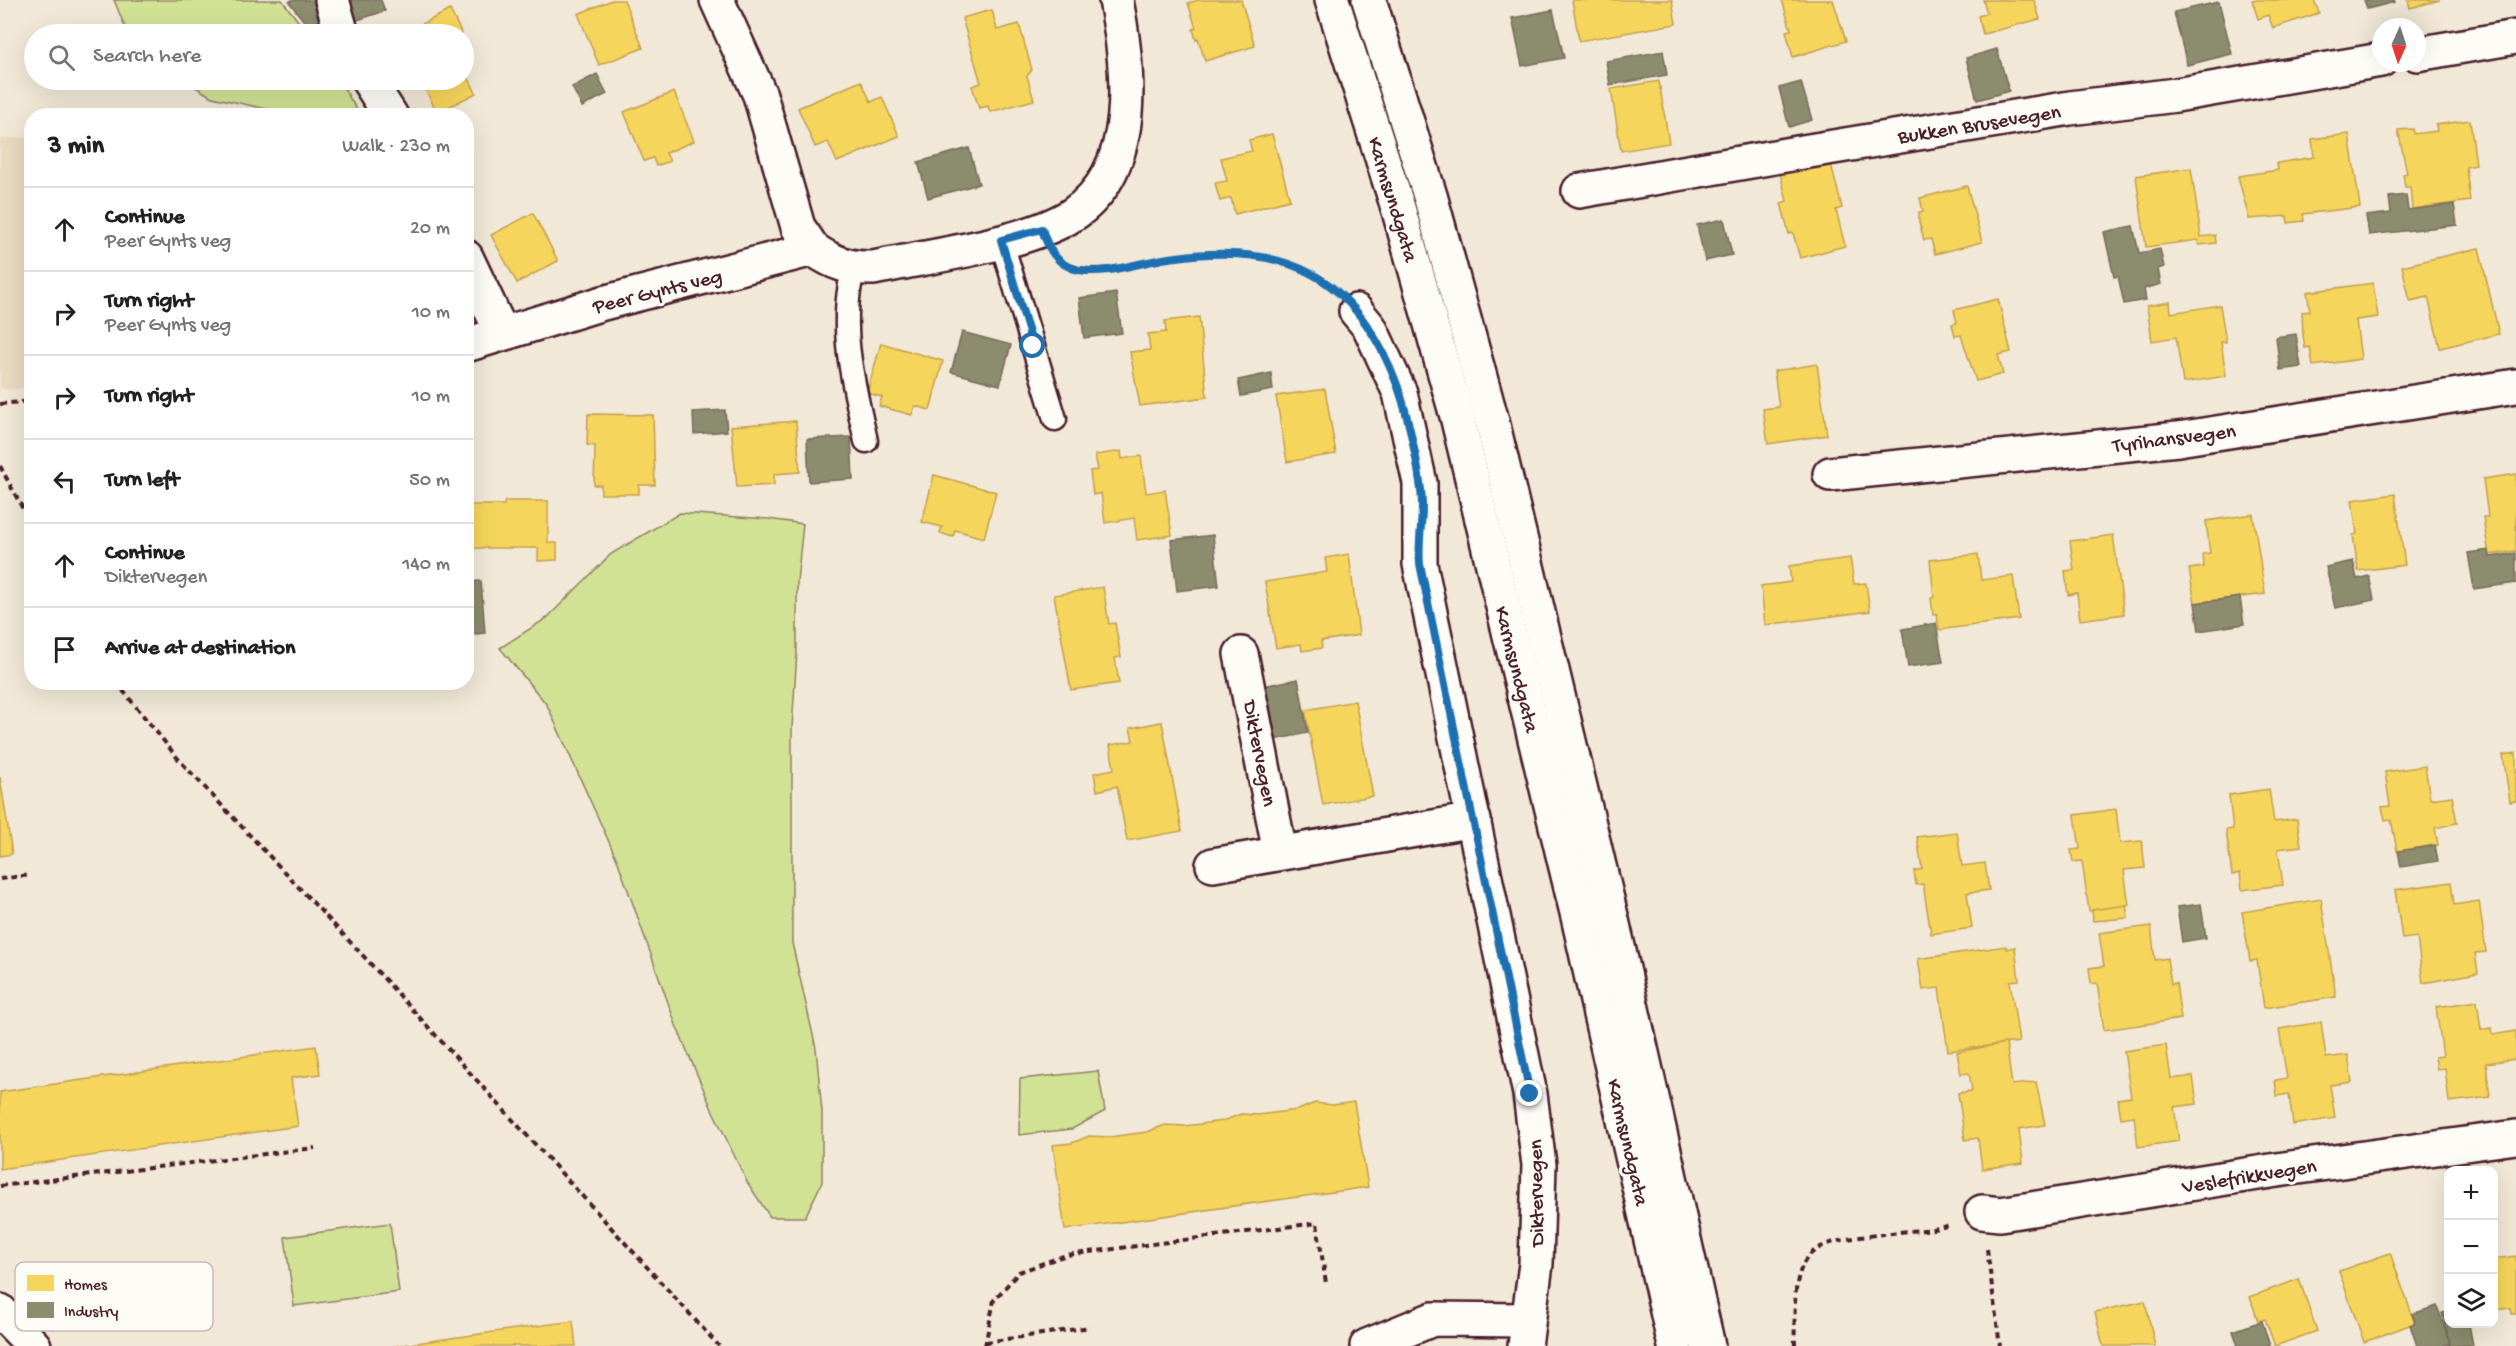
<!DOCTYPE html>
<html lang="en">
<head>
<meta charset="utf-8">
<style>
  :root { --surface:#fff; --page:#f6f6f6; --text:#202124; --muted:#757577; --line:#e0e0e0 }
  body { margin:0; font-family:"Gochi Hand",sans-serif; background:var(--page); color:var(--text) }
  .controls { position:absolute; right:18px; bottom:18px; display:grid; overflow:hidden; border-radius:12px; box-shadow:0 6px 24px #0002 }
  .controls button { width:54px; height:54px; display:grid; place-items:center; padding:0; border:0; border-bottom:2px solid var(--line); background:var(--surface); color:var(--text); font:30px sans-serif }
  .compass { position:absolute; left:2372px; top:18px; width:54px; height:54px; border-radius:50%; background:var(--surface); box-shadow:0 6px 24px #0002; rotate:183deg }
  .stop { position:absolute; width:18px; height:18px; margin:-14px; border:4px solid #1f6fb2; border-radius:50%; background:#fff }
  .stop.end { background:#1f6fb2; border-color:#fff; box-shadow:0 2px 6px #0008 }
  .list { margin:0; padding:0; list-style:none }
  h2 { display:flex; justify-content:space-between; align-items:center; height:78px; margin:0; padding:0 24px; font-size:26px }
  h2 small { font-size:20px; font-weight:400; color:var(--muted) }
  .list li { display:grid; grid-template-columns:39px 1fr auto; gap:18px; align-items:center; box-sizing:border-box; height:84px; padding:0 24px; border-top:2px solid var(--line) }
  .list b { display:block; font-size:22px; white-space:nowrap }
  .list p { margin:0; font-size:20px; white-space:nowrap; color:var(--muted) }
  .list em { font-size:20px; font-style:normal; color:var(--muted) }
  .icon { flex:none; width:33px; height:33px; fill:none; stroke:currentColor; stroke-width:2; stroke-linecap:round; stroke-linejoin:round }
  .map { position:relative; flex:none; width:2516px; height:1346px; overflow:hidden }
  .search { position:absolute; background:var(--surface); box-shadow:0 6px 24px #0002; left:24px; top:24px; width:450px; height:66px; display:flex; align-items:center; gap:15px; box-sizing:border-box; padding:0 21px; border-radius:33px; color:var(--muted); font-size:22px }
  .panel { position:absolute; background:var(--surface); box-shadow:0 6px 24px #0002; left:24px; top:108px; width:450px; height:582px; border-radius:24px }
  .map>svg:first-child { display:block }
</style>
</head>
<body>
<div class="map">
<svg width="2516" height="1346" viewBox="0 0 2516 1346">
  <rect width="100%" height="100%" fill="#f1e8d7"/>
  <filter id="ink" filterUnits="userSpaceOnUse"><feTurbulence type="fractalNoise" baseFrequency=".0167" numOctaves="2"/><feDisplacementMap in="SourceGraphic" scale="12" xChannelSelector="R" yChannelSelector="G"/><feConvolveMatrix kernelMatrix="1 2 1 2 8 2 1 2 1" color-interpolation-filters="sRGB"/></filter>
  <g filter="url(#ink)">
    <path fill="#e9dac0" d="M31,137V387L7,390L0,388V139Z"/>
    <g fill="#d1e295" stroke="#8e8060" stroke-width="1.5">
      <path d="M114,0H282L308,34H128Z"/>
      <path d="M184,80H339L360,115H294L212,97Z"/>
      <path d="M680,513L768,519L803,524L797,582V652L792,728V943L816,1048L822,1112V1182L805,1217H770L747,1182L711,1107L676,1025L618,862L547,705L500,648L547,618L611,554Z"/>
      <path d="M1098,1071L1105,1111L1072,1129L1019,1135L1020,1079Z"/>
      <path d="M390,1223L399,1292L294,1306L285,1237Z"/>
    </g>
    <g fill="#f6d55c" stroke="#c29e4d" stroke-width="1.5">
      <path d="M612,0H624L643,48L599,65L578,14Z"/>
      <path d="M1199,0H1241L1255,46L1205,61L1198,38L1196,40L1193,29L1196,28L1188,3Z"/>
      <path d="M1572,0H1672L1676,24L1579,41Z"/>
      <path d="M1782,0H1833L1846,41L1793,57L1786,31L1791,30Z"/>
      <path d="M1983,0H2034L2040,19L1983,34L1978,16L1987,13Z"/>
      <path d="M2252,0H2314L2319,13L2273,28L2268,15L2258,19Z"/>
      <path d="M2408,0H2440L2410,8Z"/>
      <path d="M450,10L462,34H402Z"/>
      <path d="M992,10L997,30L1019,24L1032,70L1027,76L1034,100L990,112L988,106L979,108L972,86L981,83L962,18Z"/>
      <path d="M464,69L476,93L437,113L422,82L415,85L412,80H464Z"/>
      <path d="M861,81L871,102L882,97L899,136L837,162L828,142L815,147L798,108Z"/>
      <path d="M1659,81L1669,143L1621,151L1611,89Z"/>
      <path d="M674,92L694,141L666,153L670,161L656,166L653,158L644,161L624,112Z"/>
      <path d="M2470,120L2476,165L2466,167L2470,201L2412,209L2410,187H2405L2403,174L2407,173L2398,130L2413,129L2414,134L2437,131L2436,125Z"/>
      <path d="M1272,134L1290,200L1235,214L1231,198L1220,201L1215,183L1227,181L1221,158L1252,151L1249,140Z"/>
      <path d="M2349,134L2360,207L2303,214L2304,221L2288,223L2287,216L2249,219L2238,176L2278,170L2277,163L2314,157L2312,139Z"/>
      <path d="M1829,156L1842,208L1836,210L1845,246L1800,258L1793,233L1789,234L1781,203L1787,201L1779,169Z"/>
      <path d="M2191,168L2201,237L2215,235L2216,243L2199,245L2198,240L2146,247L2136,176Z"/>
      <path d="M1967,186L1982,242L1935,254L1931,239L1924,240L1919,222V212L1923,211L1920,198Z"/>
      <path d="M533,213L558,261L517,283L491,235Z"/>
      <path d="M2479,248L2499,334L2440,348L2428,297L2410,301L2402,266Z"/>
      <path d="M2373,283L2378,317L2356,320L2361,359L2313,366L2310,347L2305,348L2303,335L2302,312L2310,311L2307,292Z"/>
      <path d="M1998,299L2011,352L1998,355L2003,374L1976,381L1961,335L1955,336L1952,324L1957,323L1954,310Z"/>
      <path d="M2170,302L2171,313L2220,305L2226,342H2221L2226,376L2183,383L2176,337L2152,341L2147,306Z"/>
      <path d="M1199,317L1207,397L1140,406L1130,352L1150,350L1148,334L1166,332L1165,321Z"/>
      <path d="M881,343L943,361L930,410L915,406L912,415L879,406L882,397L867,393Z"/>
      <path d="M1817,364L1827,435L1768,444L1763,409L1779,407L1774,371Z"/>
      <path d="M1325,389L1336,454L1287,462L1276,396Z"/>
      <path d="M588,414L653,415L655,485H639V494H601V485H594L595,446L587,445Z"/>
      <path d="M796,421L800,472L774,474V485L737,487L731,426Z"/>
      <path d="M1121,451L1122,459L1141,456L1146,493L1165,490L1172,535L1137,540L1134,518L1105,523L1101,493L1093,495L1090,471L1098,470L1095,455Z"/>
      <path d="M2516,474V551L2489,555L2483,517H2488L2483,479Z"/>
      <path d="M934,475L996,492L984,538L955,530L953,537L940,533L942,527L922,522Z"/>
      <path d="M2395,494L2405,565L2358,571L2353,535L2357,534L2352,500Z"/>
      <path d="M505,501H548V543H557V560L538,561V548H466V505H504Z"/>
      <path d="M2253,514L2265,594L2195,603L2189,569L2204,567L2203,554L2210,553L2206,521Z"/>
      <path d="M2113,535L2124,614L2080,620L2077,593L2068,595L2065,571L2074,570L2070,541Z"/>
      <path d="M1349,554L1359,635L1321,641L1322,648L1302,651L1301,644L1276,648L1265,582L1327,572L1325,558Z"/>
      <path d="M1978,554L1981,580L2013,576L2019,619L1939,630L1937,615H1933L1931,598L1934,597L1930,560Z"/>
      <path d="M1850,558L1854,584L1866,583L1870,611L1765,625L1761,586L1791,582L1789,566Z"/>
      <path d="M1103,587L1109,624L1115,623L1121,657L1115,658L1119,683L1071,690L1054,595Z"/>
      <path d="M1355,701L1373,796L1323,805L1305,710Z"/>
      <path d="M1162,722L1182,831L1127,841L1117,786L1097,791L1094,773L1114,769L1110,745L1133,741L1130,728Z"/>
      <path d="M2516,753V801L2510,802L2503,755Z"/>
      <path d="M2425,766L2430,799L2452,796L2457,823L2435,828L2438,845L2397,851L2391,819L2385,820L2382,807L2390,806L2385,772Z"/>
      <path d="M0,777L12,854L0,856Z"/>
      <path d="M2269,789L2274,822L2297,819L2301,846L2278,849L2283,885L2242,890L2240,873L2232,875L2226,830L2233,829L2229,795Z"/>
      <path d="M2116,809L2120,843L2142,841L2145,868L2124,870L2129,905L2089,911L2082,861L2073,862L2071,850L2080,849L2075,815Z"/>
      <path d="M1957,832L1962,866L1985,863L1989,890L1967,893L1972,928L1931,934L1923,884L1916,885L1914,871L1922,869L1917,837Z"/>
      <path d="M2451,882L2454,905L2479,901L2486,952L2475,953L2478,973L2423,983L2417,937L2402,939L2395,890Z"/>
      <path d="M2321,899L2336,997L2264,1008L2257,960L2250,961L2242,912Z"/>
      <path d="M2126,905L2128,918L2093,921L2092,910Z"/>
      <path d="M2151,926L2155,960L2167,958L2171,984L2176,983L2181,1019L2104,1030L2097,983L2091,984L2089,968L2104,966L2099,933Z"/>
      <path d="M2006,946V949L2015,947L2019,980L2010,981L2019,1042L1948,1051L1939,988L1923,990L1918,959Z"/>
      <path d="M2477,1001L2481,1030L2492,1028L2493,1035L2516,1031V1059L2486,1063L2490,1097L2449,1102L2445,1068L2437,1069L2435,1057L2443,1056L2436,1007Z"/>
      <path d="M2321,1022L2326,1058L2348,1055L2352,1082L2330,1085L2335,1118L2293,1125L2289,1094L2277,1096L2275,1080L2287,1078L2279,1029Z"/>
      <path d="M2006,1043L2012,1085L2036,1082L2045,1125L2019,1129L2023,1163L1982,1169L1978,1138L1965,1140L1958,1093L1972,1091L1969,1073L1961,1074L1957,1052Z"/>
      <path d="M2166,1045L2171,1079L2193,1076L2197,1104L2174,1107L2179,1141L2138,1147L2134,1116L2121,1118L2118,1099L2131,1097L2124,1051Z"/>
      <path d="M316,1046L320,1074L291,1078L298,1126L0,1169V1092Z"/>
      <path d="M1354,1102L1368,1187L1065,1230L1053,1145L1072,1143L1089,1136L1109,1137L1147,1132L1165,1125L1185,1126L1223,1121L1241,1114L1257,1115L1298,1110L1315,1103L1333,1105Z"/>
      <path d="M2390,1253L2415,1323L2364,1342L2339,1271Z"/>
      <path d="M2516,1256V1314H2512L2511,1308L2494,1310V1259Z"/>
      <path d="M2299,1279L2317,1331L2275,1346L2265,1319L2258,1321L2250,1297Z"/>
      <path d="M2145,1301L2155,1346H2103L2095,1312Z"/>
      <path d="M573,1321L576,1346H395Z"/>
    </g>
    <g fill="#8c8c6e" stroke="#786b5a" stroke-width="1.5">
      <path d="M292,0H314L331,22L314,34L289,2Z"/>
      <path d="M344,0H381L385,11L351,22Z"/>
      <path d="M2364,0H2394L2395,2L2367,9Z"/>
      <path d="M2219,2L2232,54L2187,65L2174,12Z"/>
      <path d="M1553,10L1564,58L1522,66L1512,18Z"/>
      <path d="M1997,49L2009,91L1977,100L1966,58Z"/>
      <path d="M1663,51L1667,75L1610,85L1606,61Z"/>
      <path d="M597,74L607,94L582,107L572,87Z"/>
      <path d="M1801,82L1812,120L1789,127L1779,88Z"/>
      <path d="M969,148L979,184L928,198L918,162Z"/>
      <path d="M2406,195L2408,210L2454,204L2457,225L2369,235L2366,216L2391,213L2389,197Z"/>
      <path d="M1724,219L1732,255L1705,261L1697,225Z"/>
      <path d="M2133,226L2139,253L2160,249L2164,267L2158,269L2161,284L2144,289L2146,300L2124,304L2118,276L2114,277L2104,232Z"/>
      <path d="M1116,293L1122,333L1084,338L1079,298Z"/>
      <path d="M962,332L1011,345L1000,385L951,372Z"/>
      <path d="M2296,334L2301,367L2280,370L2276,337Z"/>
      <path d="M1271,373L1273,390L1241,396L1238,380Z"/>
      <path d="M725,410L727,431L694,434L693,412Z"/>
      <path d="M851,437L853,479L809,482L807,439Z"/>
      <path d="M1213,535L1219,586L1177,591L1171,540Z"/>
      <path d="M2489,550L2490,557L2516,553V583L2474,589L2468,553Z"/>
      <path d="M2353,561L2357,579L2369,576L2374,600L2335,608L2326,567Z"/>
      <path d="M481,581L485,633L466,635V582Z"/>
      <path d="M2240,597L2244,624L2199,631L2195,603Z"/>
      <path d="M1936,623L1943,662L1908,667L1902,629Z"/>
      <path d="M1298,679L1308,733L1268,741L1258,687Z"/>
      <path d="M2435,845L2438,861L2401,867L2398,851Z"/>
      <path d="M2201,904L2206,938L2182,942L2177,907Z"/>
      <path d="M2437,1306L2450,1343L2442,1346H2417L2410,1325L2415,1323L2412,1314Z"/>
      <path d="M2448,1312V1324H2469L2473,1345L2448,1346L2450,1343L2442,1313Z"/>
      <path d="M2262,1321L2270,1346H2238L2233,1331Z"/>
    </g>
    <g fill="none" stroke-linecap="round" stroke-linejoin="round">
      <g stroke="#4a1f2b" stroke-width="27">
        <g id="lane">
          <path d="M1001,240L1055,419"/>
          <path d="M854,268C837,325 854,385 866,441"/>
        </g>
      </g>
      <g stroke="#4a1f2b" stroke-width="38">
        <g id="street">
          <path d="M332,0L342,34"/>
          <path d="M717,0L760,95L798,227L813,249"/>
          <path d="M2417,54L2516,37"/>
          <path d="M368,80L391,116"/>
          <path d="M1579,191L1803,152L2070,108L2176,95L2381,60"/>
          <path d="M466,257L502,333"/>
          <path d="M1356,311L1370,328L1400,393L1420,483V564L1530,1094L1539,1165L1536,1264L1525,1346"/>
          <path d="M466,345L603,303L813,249C833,263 850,269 874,268C929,256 1027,244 1072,215C1141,170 1129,69 1116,0"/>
          <path d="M1830,474L2178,439L2516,386"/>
          <path d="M1241,654L1280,852"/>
          <path d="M1213,865L1474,820"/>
          <path d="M1982,1212L2000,1214L2277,1170L2516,1137"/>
          <path d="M1367,1346L1433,1319L1528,1320"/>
        </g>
      </g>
      <g stroke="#4a1f2b" stroke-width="38">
        <path id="secondary" d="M0,1311L34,1346"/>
      </g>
      <g stroke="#4a1f2b" stroke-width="38">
        <g id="highway">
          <path d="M1332,0L1399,211L1457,416L1579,921L1675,1346"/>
          <path d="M1369,0L1431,199L1492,421L1612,920L1708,1346"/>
        </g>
      </g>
      <g stroke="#4a1f2b" stroke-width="4" stroke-dasharray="6 4.5" stroke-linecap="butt">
        <path d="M1061,262C1097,279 1132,263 1169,258C1225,249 1284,252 1332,286"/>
        <path d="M0,404L32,401"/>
        <path d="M0,466L32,526"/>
        <path d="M116,682L180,761L368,961L719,1346"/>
        <path d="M0,879L30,875"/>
        <path d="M0,1186L315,1148"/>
        <path d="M1987,1249L2000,1346"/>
        <path d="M986,1342L1090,1327"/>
        <path d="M985,1346L994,1300L1019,1272L1066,1255L1317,1223L1326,1283"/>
        <path d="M1795,1346C1791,1236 1809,1244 1908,1231C1921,1230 1936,1230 1949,1225"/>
      </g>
      <use href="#lane" stroke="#fdfcf7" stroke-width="22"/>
      <use href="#street" stroke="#fdfcf7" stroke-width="33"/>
      <use href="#secondary" stroke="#fdfcf7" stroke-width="33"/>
      <use href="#highway" stroke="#fdfcf7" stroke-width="33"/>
    </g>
  </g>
  <g fill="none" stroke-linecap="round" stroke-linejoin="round" filter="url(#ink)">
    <path stroke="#1f6fb2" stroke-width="8" d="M1033,346L1001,240L1042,229C1048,249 1057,266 1079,270C1109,275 1139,262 1169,258C1287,240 1358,276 1399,390C1408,416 1422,479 1422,506C1422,526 1418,544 1420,564L1530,1094"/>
  </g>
  <g text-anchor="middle" stroke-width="6" stroke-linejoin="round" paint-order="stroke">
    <g font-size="21" fill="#4a1f2b" stroke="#fdfcf7">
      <text transform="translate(1979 123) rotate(-9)" y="7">Bukken Brusevegen</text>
      <text transform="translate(1394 199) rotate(73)" y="7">Karmsundgata</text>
      <text transform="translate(657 290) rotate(-14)" y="7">Peer Gynts veg</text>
      <text transform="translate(2174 437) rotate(-7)" y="7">Tyrihansvegen</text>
      <text transform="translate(1518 669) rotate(76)" y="7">Karmsundgata</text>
      <text transform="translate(1261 753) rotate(79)" y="7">Diktervegen</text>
      <text transform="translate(1629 1142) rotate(77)" y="7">Karmsundgata</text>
      <text transform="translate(2249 1175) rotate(-9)" y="7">Veslefrikkvegen</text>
      <text transform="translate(1535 1193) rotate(-91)" y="7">Diktervegen</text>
    </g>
  </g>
  <rect x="15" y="1262" width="198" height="69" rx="9" fill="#fdfcf7" stroke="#c7baba" stroke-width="1.5"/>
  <rect x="27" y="1275" width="27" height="16" fill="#f6d55c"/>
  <rect x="27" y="1302" width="27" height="16" fill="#8c8c6e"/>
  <g font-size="16" fill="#4a1f2b">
    <text x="64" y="1289">Homes</text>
    <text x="64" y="1316">Industry</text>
  </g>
</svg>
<div class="controls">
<button>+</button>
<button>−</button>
<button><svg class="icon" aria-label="layers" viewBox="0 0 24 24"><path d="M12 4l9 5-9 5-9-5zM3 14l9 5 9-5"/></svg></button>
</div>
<svg class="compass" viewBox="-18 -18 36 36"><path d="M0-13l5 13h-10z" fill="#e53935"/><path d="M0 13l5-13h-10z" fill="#757577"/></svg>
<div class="stop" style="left:1033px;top:346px"></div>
<div class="stop end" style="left:1530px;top:1094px"></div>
<div class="search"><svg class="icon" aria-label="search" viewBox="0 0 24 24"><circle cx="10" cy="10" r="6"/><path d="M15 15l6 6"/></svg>Search here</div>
<section class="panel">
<h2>3 min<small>Walk · 230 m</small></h2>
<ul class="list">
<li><svg class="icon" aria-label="ahead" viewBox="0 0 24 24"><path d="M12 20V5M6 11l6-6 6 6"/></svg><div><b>Continue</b><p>Peer Gynts veg</p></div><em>20 m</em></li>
<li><svg class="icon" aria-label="right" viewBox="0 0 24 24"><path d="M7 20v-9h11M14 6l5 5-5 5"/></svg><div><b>Turn right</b><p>Peer Gynts veg</p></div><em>10 m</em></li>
<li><svg class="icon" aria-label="right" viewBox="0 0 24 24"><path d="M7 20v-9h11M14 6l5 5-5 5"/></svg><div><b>Turn right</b></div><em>10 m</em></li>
<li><svg class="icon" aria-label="left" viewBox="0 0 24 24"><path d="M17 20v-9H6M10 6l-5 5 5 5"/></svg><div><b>Turn left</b></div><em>50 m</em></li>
<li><svg class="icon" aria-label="ahead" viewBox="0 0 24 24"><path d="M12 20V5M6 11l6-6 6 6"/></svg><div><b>Continue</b><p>Diktervegen</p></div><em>140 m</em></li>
<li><svg class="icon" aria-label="arrive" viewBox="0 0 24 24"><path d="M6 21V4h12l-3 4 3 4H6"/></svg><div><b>Arrive at destination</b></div></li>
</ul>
</section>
</div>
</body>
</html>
